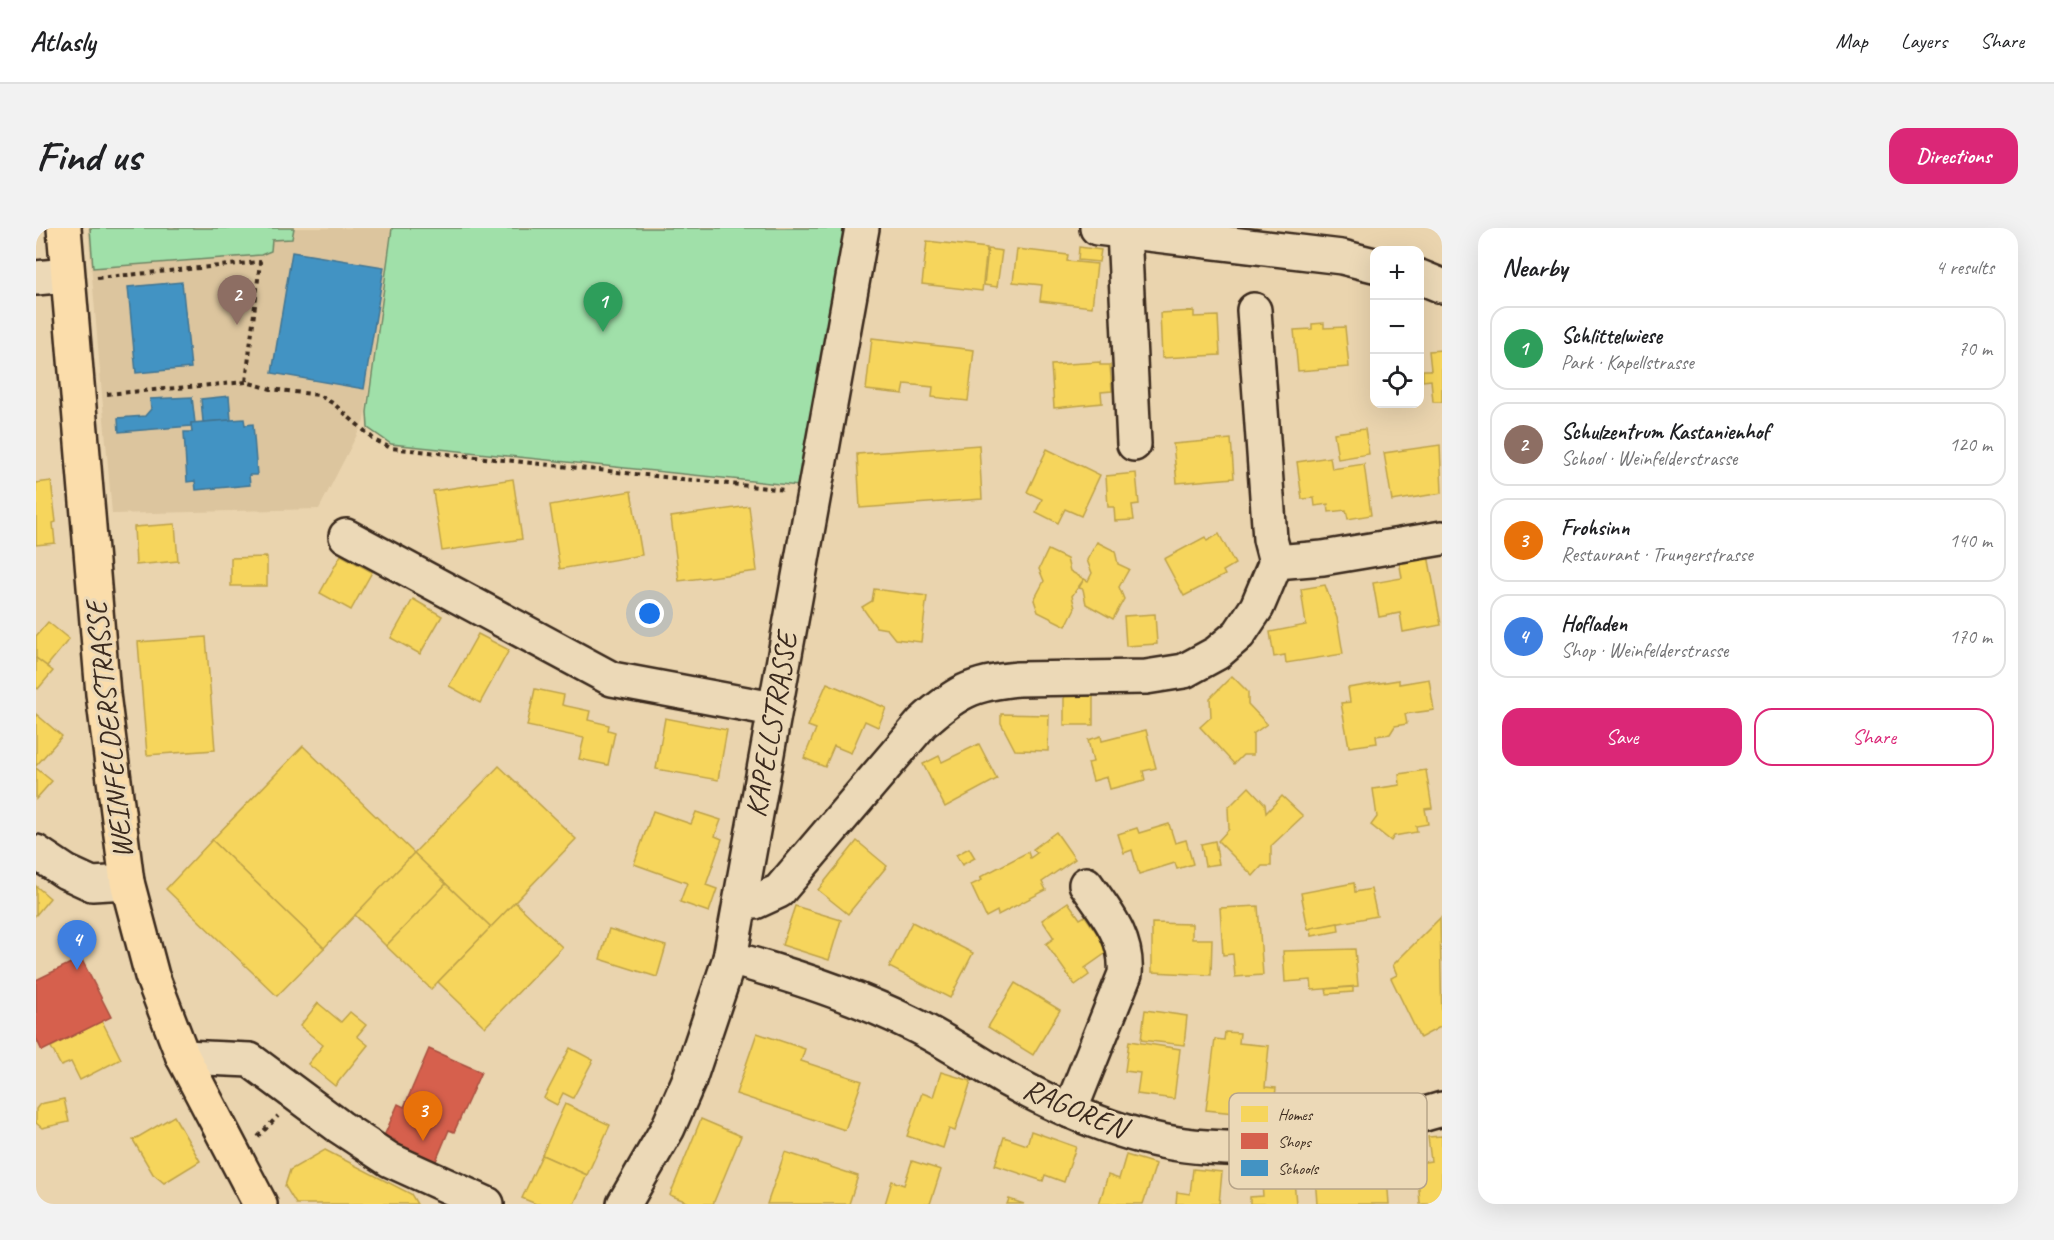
<!DOCTYPE html>
<html lang="en">
<head>
<meta charset="utf-8">
<style>
  :root { --surface:#fff; --page:#f2f2f2; --text:#202124; --muted:#757577; --line:#e0e0e0; --accent:#db2777 }
  body { margin:0; font-family:Caveat,sans-serif; background:var(--page); color:var(--text) }
  .controls { position:absolute; right:18px; top:18px; display:grid; overflow:hidden; border-radius:12px; box-shadow:0 6px 24px #0002 }
  .controls button { width:54px; height:54px; display:grid; place-items:center; padding:0; border:0; border-bottom:2px solid var(--line); background:var(--surface); color:var(--text); font:30px sans-serif }
  .you { position:absolute; left:614px; top:386px; width:21px; height:21px; margin:-15px; border:4px solid #fff; border-radius:50%; background:#1a73e8; box-shadow:0 0 0 9px #1a73e833 }
  .badge { display:grid; place-items:center; width:39px; height:39px; border-radius:50%; background:var(--accent); color:#fff; font-size:20px; font-weight:700 }
  .pin { position:absolute; translate:-50% -50px; filter:drop-shadow(0 2px 3px #0008) }
  .pin::after { content:''; position:absolute; top:32px; width:21px; height:18px; background:inherit; clip-path:polygon(0 0,100% 0,50% 100%) }
  .list { margin:0; padding:0; list-style:none }
  h2 { display:flex; justify-content:space-between; align-items:center; height:78px; margin:0; padding:0 24px; font-size:26px }
  h2 small { font-size:20px; font-weight:400; color:var(--muted) }
  .list li { display:grid; grid-template-columns:39px 1fr auto; gap:18px; align-items:center; box-sizing:border-box; height:84px; margin:0 12px 12px; padding:0 12px; border:2px solid var(--line); border-radius:18px }
  .list b { display:block; font-size:22px; white-space:nowrap }
  .list p { margin:0; font-size:20px; white-space:nowrap; color:var(--muted) }
  .list em { font-size:20px; font-style:normal; color:var(--muted) }
  .actions { display:flex; gap:12px; padding:18px 24px }
  .actions a { flex:1; padding:14px 0; border:2px solid var(--accent); border-radius:18px; text-align:center; font-size:21px; color:var(--accent) }
  .actions .main { background:var(--accent); color:#fff }
  .icon { flex:none; width:33px; height:33px; fill:none; stroke:currentColor; stroke-width:2; stroke-linecap:round; stroke-linejoin:round }
  .map { position:relative; flex:none; width:1406px; height:976px; overflow:hidden; border-radius:18px }
  header { display:flex; align-items:center; gap:36px; box-sizing:border-box; height:84px; padding:0 30px; background:var(--surface); border-bottom:2px solid var(--line) }
  header strong { font-size:28px }
  nav { display:flex; gap:33px; margin-inline-start:auto; font-size:21px }
  .intro { display:flex; align-items:center; justify-content:space-between; box-sizing:border-box; height:144px; padding:0 36px }
  h1 { margin:0; font-size:42px }
  .button { padding:15px 27px; border-radius:18px; background:var(--accent); color:#fff; font-size:21px; font-weight:700 }
  main { display:flex; gap:36px; padding:0 36px }
  aside { flex:1; background:var(--surface); border-radius:18px; box-shadow:0 6px 24px #0002 }
  .map>svg:first-child { display:block }
</style>
</head>
<body>
<header>
<strong>Atlasly</strong>
<nav><a>Map</a><a>Layers</a><a>Share</a></nav>
</header>
<div class="intro"><h1>Find us</h1><a class="button">Directions</a></div>
<main>
<div class="map">
<svg width="1406" height="976" viewBox="0 0 1406 976">
  <rect width="100%" height="100%" fill="#ead4ae"/>
  <filter id="ink" filterUnits="userSpaceOnUse"><feTurbulence type="fractalNoise" baseFrequency=".0167" numOctaves="2"/><feDisplacementMap in="SourceGraphic" scale="12" xChannelSelector="R" yChannelSelector="G"/><feConvolveMatrix kernelMatrix="1 2 1 2 8 2 1 2 1" color-interpolation-filters="sRGB"/></filter>
  <g filter="url(#ink)">
    <path fill="#dcc59e" d="M52,0H355L328,193L283,281L76,286Z"/>
    <g fill="#a0e0a9" stroke="#6e8564" stroke-width="1.5">
      <path d="M54,0H258L256,11L236,12L235,23L225,27L57,40Z"/>
      <path d="M356,0H807L808,24L763,258L355,216L332,200L331,184Z"/>
    </g>
    <g fill="#f6d55c" stroke="#bea249" stroke-width="1.5">
      <path d="M891,13L951,20L946,63L886,56Z"/>
      <path d="M1043,19L1065,22L1063,34L1042,32Z"/>
      <path d="M952,21L966,23L961,59L948,57Z"/>
      <path d="M981,21L1032,27L1031,33L1061,36L1056,79L1004,73L1006,57L977,54Z"/>
      <path d="M1158,83V89L1182,88L1184,127L1126,130L1124,85Z"/>
      <path d="M1288,95V100L1309,99L1313,139L1262,143L1258,102L1276,101V96Z"/>
      <path d="M836,110L938,122L932,173L896,169L897,159L869,156L867,166L830,162Z"/>
      <path d="M1406,122V174H1397L1395,152L1387,153V142H1395L1393,123Z"/>
      <path d="M1064,134V137H1074L1076,163L1065,164L1066,175L1018,180L1015,137Z"/>
      <path d="M1329,201L1333,226L1302,231L1298,205Z"/>
      <path d="M1195,211L1198,250L1141,255L1137,216Z"/>
      <path d="M943,217L946,271L824,280L821,226Z"/>
      <path d="M1404,217L1406,265L1356,273L1348,225Z"/>
      <path d="M1011,221L1064,247L1045,288L1029,281L1022,295L1000,284L1006,271L991,264Z"/>
      <path d="M1294,229L1296,241L1328,236L1335,287L1312,291L1310,282L1293,284L1292,276L1279,278L1278,270L1266,271L1261,234Z"/>
      <path d="M1100,245L1103,276L1096,277L1098,292L1079,293L1078,279H1072L1070,248Z"/>
      <path d="M477,251L486,311L406,323L397,263Z"/>
      <path d="M15,253L20,294L17,295L19,315L0,317V255Z"/>
      <path d="M595,263L606,327L524,341L514,277Z"/>
      <path d="M713,278L721,343L643,353L635,289Z"/>
      <path d="M139,296L142,333L100,337L98,299Z"/>
      <path d="M1183,306L1199,336L1187,343L1189,347L1148,368L1128,331L1169,309L1171,313Z"/>
      <path d="M1061,314L1079,323L1082,336L1093,341L1083,359L1088,371L1077,391L1050,376L1047,361L1043,360L1048,351L1052,353L1056,345L1051,332Z"/>
      <path d="M1012,322L1031,331L1034,343L1048,351L1036,368L1039,380L1030,398L1002,384L998,372L1008,353L1003,341Z"/>
      <path d="M305,327L336,344L315,382L284,365Z"/>
      <path d="M1392,327L1405,397L1367,404L1364,385L1343,389L1337,355L1366,350L1363,332Z"/>
      <path d="M231,329V358H195V330Z"/>
      <path d="M1289,357L1301,390L1307,426L1250,435L1249,427L1238,429L1234,404L1270,397L1265,361Z"/>
      <path d="M838,361L891,368L885,414L859,411L851,401L840,399L826,379L836,373Z"/>
      <path d="M377,371L406,388L384,426L355,410Z"/>
      <path d="M1119,386L1121,416L1090,418L1088,388Z"/>
      <path d="M12,394L33,411L11,438L0,430V408Z"/>
      <path d="M442,406L473,422L444,475L413,458Z"/>
      <path d="M170,409L179,522L111,527L102,414Z"/>
      <path d="M0,430L17,443L2,461L0,459Z"/>
      <path d="M1196,448L1212,464V476L1231,496L1217,506V527H1207L1198,536L1164,499L1175,489L1174,470Z"/>
      <path d="M1393,451L1398,482L1369,486L1371,496L1359,498L1354,506L1340,508L1341,515L1313,519L1305,475L1314,474L1312,460L1363,452V456Z"/>
      <path d="M791,455L850,480L842,499L829,493L815,525L798,518L789,539L768,530L780,501L772,498Z"/>
      <path d="M499,461L528,467L526,477L554,483L552,492L573,497L572,502L579,504L572,537L543,531L548,510L491,498Z"/>
      <rect x="1028" y="468" width="29" height="29"/>
      <path d="M0,486L26,508L0,538Z"/>
      <path d="M965,486L1013,487L1012,523L979,522L965,495Z"/>
      <path d="M629,490L691,502L682,552L620,541Z"/>
      <path d="M1110,502L1120,540L1107,543L1109,552L1074,561L1071,549L1057,553L1052,535L1057,534L1052,512L1065,508L1066,513Z"/>
      <path d="M943,516L961,551L909,579L887,536L903,528L906,534Z"/>
      <path d="M267,518L378,625L288,720L176,612Z"/>
      <path d="M463,538L540,611L455,699L378,625Z"/>
      <path d="M0,540L16,553L0,571Z"/>
      <path d="M1390,542L1396,580L1389,581L1392,596L1380,598L1381,604L1358,608L1355,613L1335,597L1341,589L1337,561L1364,557L1363,546Z"/>
      <path d="M1213,559L1229,576L1230,585L1246,568L1267,588L1235,618V638H1226L1217,648L1182,613L1193,601L1192,580Z"/>
      <path d="M617,583L655,596L660,584L685,592L679,608L686,611L670,657L681,661L673,684L644,674L651,655L598,636Z"/>
      <path d="M1133,596L1139,615L1150,612L1157,636L1141,641L1139,635L1103,646L1096,622L1088,625L1082,606L1101,600L1103,605Z"/>
      <path d="M1020,604L1039,631L1006,654L1010,662L962,687L961,683L950,689L935,657L946,652L944,649L992,624L994,630L1001,625L997,621Z"/>
      <path d="M176,612L288,720L241,768L130,661Z"/>
      <path d="M821,613L851,638L812,686L782,662Z"/>
      <path d="M1179,613L1183,636L1169,638L1165,616Z"/>
      <path d="M933,620L939,630L926,637L920,627Z"/>
      <path d="M378,625L410,656L350,718L319,687Z"/>
      <path d="M1318,655L1319,664L1335,661L1341,688L1272,701L1265,665Z"/>
      <path d="M410,656L455,699L395,761L350,718Z"/>
      <path d="M0,658L14,670L0,687Z"/>
      <path d="M479,674L526,719L449,799L402,754Z"/>
      <path d="M1032,674L1044,691L1049,688L1073,723L1049,740L1053,747L1039,757L1010,716L1018,710L1006,692Z"/>
      <path d="M759,678L805,692L793,732L746,717Z"/>
      <path d="M1222,678L1227,747L1199,749L1197,726L1187,727L1184,680Z"/>
      <path d="M1404,690L1406,798L1384,810L1355,750L1361,747L1357,737Z"/>
      <path d="M876,694L937,725L914,770L853,739Z"/>
      <path d="M1116,695L1156,696V711H1176L1175,747L1116,744Z"/>
      <path d="M1302,695L1303,703L1276,708L1275,700Z"/>
      <path d="M573,701L630,718L621,749L564,731Z"/>
      <path d="M1319,721L1322,758L1276,762L1275,752L1249,754L1247,723Z"/>
      <path d="M979,755L1024,782L997,827L952,799Z"/>
      <path d="M1317,759V764L1291,766L1290,761Z"/>
      <path d="M282,775L305,794L314,784L330,797L321,808L332,817L299,858L272,836L287,817L264,798Z"/>
      <path d="M1109,782L1151,788L1148,817L1105,812Z"/>
      <path d="M66,793L85,831L44,852L35,834L25,838L15,819Z"/>
      <path d="M1189,804L1204,805L1203,815L1233,818L1229,859L1240,860L1237,889L1170,882L1179,811L1188,812Z"/>
      <path d="M721,805L769,821L765,833L826,853L809,902L700,866Z"/>
      <path d="M1093,813L1144,821L1138,871L1101,866L1104,845L1089,843Z"/>
      <path d="M534,820L557,832L537,870L527,865L521,877L508,870Z"/>
      <path d="M905,844L935,853L919,903L913,901L907,920L871,908L886,865L897,869Z"/>
      <path d="M28,871L33,894L6,900L0,895V881L4,876Z"/>
      <path d="M529,876L574,897L551,947L506,927Z"/>
      <path d="M138,888L164,933L128,955L117,946L97,912Z"/>
      <path d="M665,891L705,908L677,976H656L634,967Z"/>
      <path d="M995,903L1040,919L1028,954L1009,947L1007,953L959,937L968,909L991,917Z"/>
      <path d="M1406,908V976H1384L1381,935L1395,933L1392,909Z"/>
      <path d="M289,922L375,966L381,976H260L249,958L254,942Z"/>
      <path d="M749,924L822,948L813,976H731Z"/>
      <path d="M506,927L551,947L538,976H500L486,970Z"/>
      <path d="M1090,927L1120,936L1107,976H1063L1072,947L1083,951Z"/>
      <path d="M876,933L905,942L894,976H849L856,953L868,957Z"/>
      <path d="M1350,935L1353,976H1281L1279,948L1304,946L1303,939Z"/>
      <path d="M1257,940L1260,976H1214V969L1227,968L1225,942Z"/>
      <path d="M1157,941L1186,944L1183,976H1140L1141,964L1154,966Z"/>
      <path d="M973,971L988,976H971Z"/>
    </g>
    <g fill="#d6604d" stroke="#a8503f" stroke-width="1.5">
      <path d="M45,730L75,789L6,823L0,810V752Z"/>
      <path d="M393,821L445,844L418,904L413,902L397,940L355,922L359,912L348,908L362,876L368,879Z"/>
    </g>
    <g fill="#4393c3" stroke="#417492" stroke-width="1.5">
      <path d="M256,24L348,39L328,161L236,145Z"/>
      <path d="M146,54L155,140L100,145L92,59Z"/>
      <path d="M193,168L195,192L167,194L165,171Z"/>
      <path d="M156,169L159,195H155V198L83,204L82,190L109,188L115,181L114,171Z"/>
      <path d="M208,191L209,197L217,196L221,247H213L214,257L160,262L159,253L151,254L148,204H156L155,195Z"/>
    </g>
    <g fill="none" stroke-linecap="round" stroke-linejoin="round">
      <g stroke="#3b2a1e" stroke-width="38">
        <g id="minor">
          <path d="M1061,0L1306,29L1338,37"/>
          <path d="M1088,3L1098,216"/>
          <path d="M1384,49L1406,58"/>
          <path d="M0,50L31,47"/>
          <path d="M1218,82L1234,311L1240,334"/>
          <path d="M310,308L576,451L737,481"/>
          <path d="M0,624L30,644L56,656L91,654"/>
          <path d="M706,673L719,674L743,663L886,495C919,465 936,455 982,451L1110,449L1148,443L1181,425L1203,406L1221,379L1240,334L1287,330L1406,310"/>
          <path d="M694,730C756,747 818,767 876,796C909,812 939,833 970,851C1031,885 1100,915 1170,919C1212,922 1260,920 1301,911C1336,903 1371,891 1406,881"/>
          <path d="M147,829L214,832L304,899L354,932L451,976"/>
          <path d="M1034,883L1089,746C1092,709 1070,685 1050,656"/>
          <path d="M588,976L632,900L653,852L694,730L826,0"/>
        </g>
      </g>
      <g stroke="#3b2a1e" stroke-width="38">
        <path id="major" d="M28,0L67,466L91,654L116,748L147,829L224,976"/>
      </g>
      <g stroke="#3b2a1e" stroke-width="4" stroke-dasharray="4.5 4.5" stroke-linecap="butt">
        <path d="M61,50L224,34L210,154"/>
        <path d="M71,166L210,154L235,161L283,167L298,176L340,213L355,220L750,262"/>
        <path d="M222,909L242,888"/>
      </g>
      <use href="#minor" stroke="#ecd9b7" stroke-width="33"/>
      <use href="#major" stroke="#fbddab" stroke-width="33"/>
    </g>
  </g>
  <g text-anchor="middle" stroke-width="6" stroke-linejoin="round" paint-order="stroke">
    <g font-size="30" fill="#3b2a1e" stroke="#ecd9b7">
      <text transform="translate(735 497) rotate(-80)" y="10">KAPELLSTRASSE</text>
      <text transform="translate(73 502) rotate(-96)" y="10">WEINFELDERSTRASSE</text>
      <text transform="translate(1039 880) rotate(23)" y="10">RAGOREN</text>
    </g>
  </g>
  <rect x="1193" y="865" width="198" height="96" rx="9" fill="#ecd9b7" stroke="#b7a489" stroke-width="1.5"/>
  <rect x="1205" y="878" width="27" height="16" fill="#f6d55c"/>
  <rect x="1205" y="905" width="27" height="16" fill="#d6604d"/>
  <rect x="1205" y="932" width="27" height="16" fill="#4393c3"/>
  <g font-size="16" fill="#3b2a1e">
    <text x="1242" y="892">Homes</text>
    <text x="1242" y="919">Shops</text>
    <text x="1242" y="946">Schools</text>
  </g>
</svg>
<div class="controls">
<button>+</button>
<button>−</button>
<button><svg class="icon" aria-label="locate" viewBox="0 0 24 24"><circle cx="12" cy="12" r="6"/><path d="M12 2v4M12 18v4M2 12h4M18 12h4"/></svg></button>
</div>
<div class="you"></div>
<div class="pin badge" style="left:567px;top:104px;background:#2e9e5b">1</div>
<div class="pin badge" style="left:201px;top:97px;background:#8d6e63">2</div>
<div class="pin badge" style="left:387px;top:913px;background:#e8710a">3</div>
<div class="pin badge" style="left:41px;top:742px;background:#3f7fe0">4</div>
</div>
<aside>
<h2>Nearby<small>4 results</small></h2>
<ul class="list">
<li><span class="badge" style="background:#2e9e5b">1</span><div><b>Schlittelwiese</b><p>Park · Kapellstrasse</p></div><em>70 m</em></li>
<li><span class="badge" style="background:#8d6e63">2</span><div><b>Schulzentrum Kastanienhof</b><p>School · Weinfelderstrasse</p></div><em>120 m</em></li>
<li><span class="badge" style="background:#e8710a">3</span><div><b>Frohsinn</b><p>Restaurant · Trungerstrasse</p></div><em>140 m</em></li>
<li><span class="badge" style="background:#3f7fe0">4</span><div><b>Hofladen</b><p>Shop · Weinfelderstrasse</p></div><em>170 m</em></li>
</ul>
<div class="actions"><a class="main">Save</a><a>Share</a></div>
</aside>
</main>
</body>
</html>
